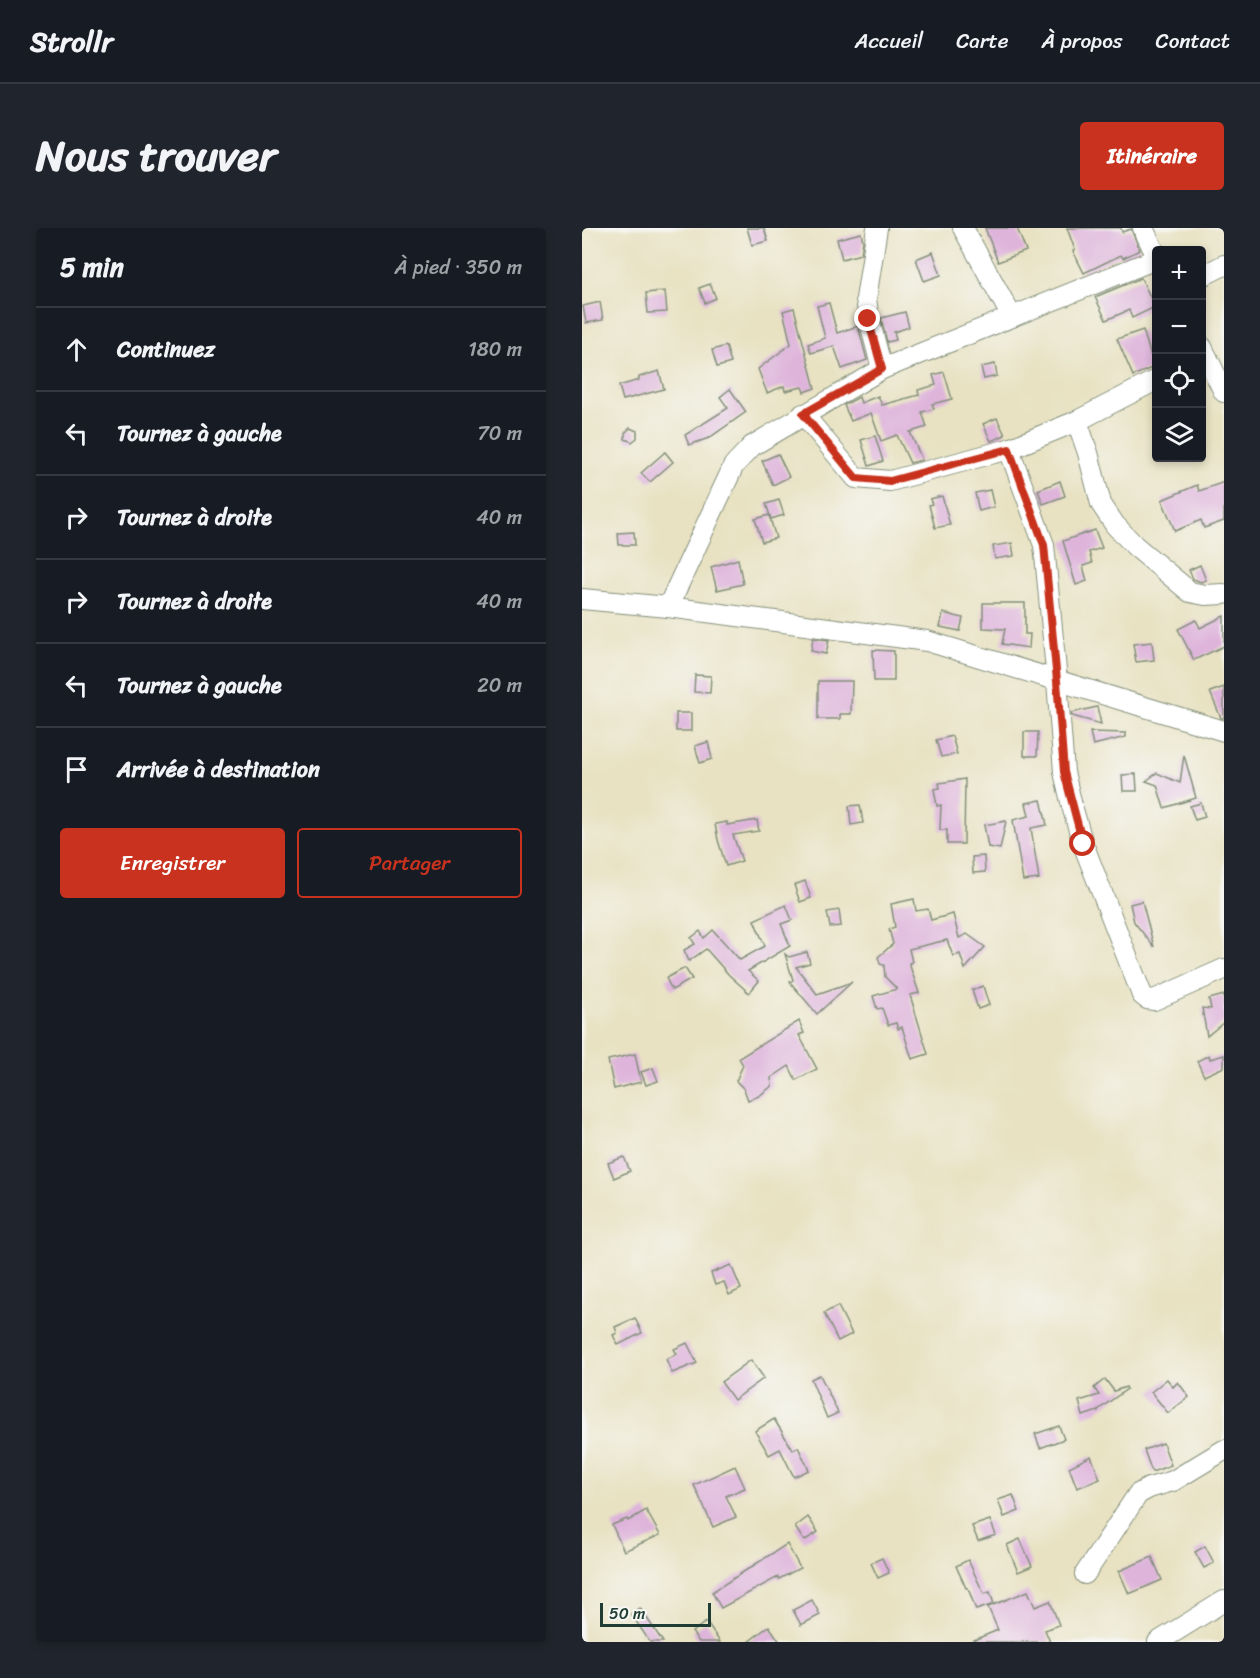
<!DOCTYPE html>
<html lang="fr">
<head>
<meta charset="utf-8">
<style>
  :root { --surface:#171b24; --page:#20242c; --text:#f1f3f6; --muted:#9ea1a6; --line:#363941; --accent:#c8321e }
  body { margin:0; font-family:Sriracha,sans-serif; background:var(--page); color:var(--text) }
  .controls { position:absolute; right:18px; top:18px; display:grid; overflow:hidden; border-radius:6px; box-shadow:0 3px 9px #0003 }
  .controls button { width:54px; height:54px; display:grid; place-items:center; padding:0; border:0; border-bottom:2px solid var(--line); background:var(--surface); color:var(--text); font:30px sans-serif }
  .scale { position:absolute; left:18px; bottom:15px; width:111px; box-sizing:border-box; padding-left:6px; border:3px solid #1f3d34; border-top:0; font-size:16px; line-height:21px; white-space:nowrap; color:#1f3d34; -webkit-text-stroke:4px #f6f6f2; paint-order:stroke }
  .stop { position:absolute; width:18px; height:18px; margin:-14px; border:4px solid #c8321e; border-radius:50%; background:#fff }
  .stop.end { background:#c8321e; border-color:#fff; box-shadow:0 2px 6px #0008 }
  .list { margin:0; padding:0; list-style:none }
  h2 { display:flex; justify-content:space-between; align-items:center; height:78px; margin:0; padding:0 24px; font-size:26px }
  h2 small { font-size:20px; font-weight:400; color:var(--muted) }
  .list li { display:grid; grid-template-columns:39px 1fr auto; gap:18px; align-items:center; box-sizing:border-box; height:84px; padding:0 24px; border-top:2px solid var(--line) }
  .list b { display:block; font-size:22px; white-space:nowrap }
  .list em { font-size:20px; font-style:normal; color:var(--muted) }
  .actions { display:flex; gap:12px; padding:18px 24px }
  .actions a { flex:1; padding:14px 0; border:2px solid var(--accent); border-radius:6px; text-align:center; font-size:21px; color:var(--accent) }
  .actions .main { background:var(--accent); color:#fff }
  .icon { flex:none; width:33px; height:33px; fill:none; stroke:currentColor; stroke-width:2; stroke-linecap:round; stroke-linejoin:round }
  .map { position:relative; flex:none; width:642px; height:1414px; overflow:hidden; border-radius:6px }
  header { display:flex; align-items:center; gap:36px; box-sizing:border-box; height:84px; padding:0 30px; background:var(--surface); border-bottom:2px solid var(--line) }
  header strong { font-size:28px }
  nav { display:flex; gap:33px; margin-inline-start:auto; font-size:21px }
  .intro { display:flex; align-items:center; justify-content:space-between; box-sizing:border-box; height:144px; padding:0 36px }
  h1 { margin:0; font-size:42px }
  .button { padding:15px 27px; border-radius:6px; background:var(--accent); color:#fff; font-size:21px; font-weight:700 }
  main { display:flex; gap:36px; padding:0 36px }
  aside { flex:1; background:var(--surface); border-radius:6px; box-shadow:0 3px 9px #0003 }
  .map>svg:first-child { display:block }
</style>
</head>
<body>
<header>
<strong>Strollr</strong>
<nav><a>Accueil</a><a>Carte</a><a>À propos</a><a>Contact</a></nav>
</header>
<div class="intro"><h1>Nous trouver</h1><a class="button">Itinéraire</a></div>
<main>
<aside>
<h2>5 min<small>À pied · 350 m</small></h2>
<ul class="list">
<li><svg class="icon" aria-label="ahead" viewBox="0 0 24 24"><path d="M12 20V5M6 11l6-6 6 6"/></svg><div><b>Continuez</b></div><em>180 m</em></li>
<li><svg class="icon" aria-label="left" viewBox="0 0 24 24"><path d="M17 20v-9H6M10 6l-5 5 5 5"/></svg><div><b>Tournez à gauche</b></div><em>70 m</em></li>
<li><svg class="icon" aria-label="right" viewBox="0 0 24 24"><path d="M7 20v-9h11M14 6l5 5-5 5"/></svg><div><b>Tournez à droite</b></div><em>40 m</em></li>
<li><svg class="icon" aria-label="right" viewBox="0 0 24 24"><path d="M7 20v-9h11M14 6l5 5-5 5"/></svg><div><b>Tournez à droite</b></div><em>40 m</em></li>
<li><svg class="icon" aria-label="left" viewBox="0 0 24 24"><path d="M17 20v-9H6M10 6l-5 5 5 5"/></svg><div><b>Tournez à gauche</b></div><em>20 m</em></li>
<li><svg class="icon" aria-label="arrive" viewBox="0 0 24 24"><path d="M6 21V4h12l-3 4 3 4H6"/></svg><div><b>Arrivée à destination</b></div></li>
</ul>
<div class="actions"><a class="main">Enregistrer</a><a>Partager</a></div>
</aside>
<div class="map">
<svg width="642" height="1414" viewBox="0 0 642 1414">
  <rect width="100%" height="100%" fill="#f6f6f2"/>
  <filter id="ink" filterUnits="userSpaceOnUse"><feTurbulence type="fractalNoise" baseFrequency=".0167" numOctaves="2"/><feDisplacementMap in="SourceGraphic" scale="12" xChannelSelector="R" yChannelSelector="G"/><feConvolveMatrix kernelMatrix="1 2 1 2 8 2 1 2 1" color-interpolation-filters="sRGB"/></filter>
  <filter id="wash" filterUnits="userSpaceOnUse"><feTurbulence type="fractalNoise" baseFrequency=".008" numOctaves="4" result="noise"/><feDisplacementMap in="SourceGraphic" scale="24" xChannelSelector="R" yChannelSelector="G"/><feGaussianBlur stdDeviation="1.35" result="paint"/><feColorMatrix in="noise" values="0 0 0 0 0 0 0 0 0 0 0 0 0 0 0 0 0 1.4 0 .05"/><feComposite in="paint" operator="in"/></filter>
  <g filter="url(#wash)">
    <rect width="100%" height="100%" fill="#e8e2c2"/>
    <g id="blocks">
      <g fill="#deb4db">
        <path d="M165,0H182L186,13L170,17Z"/>
        <path d="M403,0H435L444,23L416,34Z"/>
        <path d="M485,0H539L540,4L549,1L558,22L541,30L539,27L502,45L491,23L493,22Z"/>
        <path d="M279,5L281,13L279,26L260,31L255,11Z"/>
        <path d="M351,24L359,47L342,53L334,31Z"/>
        <path d="M559,50L573,79L550,90L547,82L524,92L513,69Z"/>
        <path d="M128,56L134,70L123,75L117,60Z"/>
        <path d="M83,63L85,84L66,85L64,65Z"/>
        <path d="M18,74L21,92L4,95L1,78Z"/>
        <path d="M247,75L255,105L276,98L285,132L260,141L252,118L229,125L226,116L243,110L235,78Z"/>
        <path d="M212,80L233,160L222,164L220,159L203,163L202,158L185,165L176,141L209,116L201,83Z"/>
        <path d="M323,84L327,99L312,104L314,112L305,114L299,90Z"/>
        <path d="M561,102L568,125L574,138L551,148L535,111Z"/>
        <path d="M144,118L149,135L135,139L130,122Z"/>
        <path d="M413,136L415,148L402,151L399,139Z"/>
        <path d="M77,143L82,161L41,172L37,158L57,152V149Z"/>
        <path d="M362,144L370,171L350,176L352,181L340,184L345,199L328,204L340,232L328,235L315,207L299,213L289,185L269,193L262,177L277,169L279,175L296,168L300,177L337,167L336,162L354,157L351,147Z"/>
        <path d="M148,161L164,184L127,210L107,217L103,207L146,180L138,169Z"/>
        <path d="M415,190L423,207L409,213L401,196Z"/>
        <path d="M48,200L55,203V210L50,214L43,211V205Z"/>
        <path d="M293,208L301,233L287,238L279,212Z"/>
        <path d="M83,224L91,234L68,254L59,245Z"/>
        <path d="M196,226L207,249L191,257L180,233Z"/>
        <path d="M478,253L483,268L461,276L456,262Z"/>
        <path d="M642,254V293L622,300L619,292L593,303L580,272L615,257L617,263Z"/>
        <path d="M408,262L412,279L397,283L393,265Z"/>
        <path d="M360,268L368,297L353,300L347,277L350,276L348,271Z"/>
        <path d="M197,272L202,287L189,291L184,276Z"/>
        <path d="M187,287L194,310L180,314L173,291Z"/>
        <path d="M513,302L520,320L507,324L510,335L501,338L505,353L494,357L481,313Z"/>
        <path d="M52,304L53,317H37L36,305Z"/>
        <path d="M430,315L432,328L413,331L411,318Z"/>
        <path d="M156,331L161,356L135,362L129,339Z"/>
        <path d="M618,337L624,352L619,354L611,351L607,342Z"/>
        <path d="M401,375H443V406H448L447,420L420,416L423,401L401,400Z"/>
        <path d="M361,385L381,390L378,403L358,399Z"/>
        <path d="M642,388V418L612,432L596,401L614,392L618,400Z"/>
        <path d="M231,410L247,412L244,426L229,423Z"/>
        <path d="M570,414L572,432L554,434L551,416Z"/>
        <path d="M291,422L312,423V453H292Z"/>
        <path d="M113,447L129,448L128,465L112,464Z"/>
        <path d="M236,453H270L269,486H258V491H236Z"/>
        <path d="M642,459V490H639L628,464Z"/>
        <path d="M515,479L519,496L490,488L489,485Z"/>
        <rect x="94" y="485" width="15" height="18"/>
        <path d="M442,504H456L455,528H442Z"/>
        <path d="M508,504L544,505V509L511,517Z"/>
        <path d="M370,508L375,526L359,529L354,512Z"/>
        <path d="M126,514L130,531L118,535L113,518Z"/>
        <path d="M602,527L614,570L582,580L575,557L564,553L575,545L598,555Z"/>
        <path d="M554,546L555,563H541L540,547Z"/>
        <path d="M383,551L382,616H365V602H358L359,577L355,578L352,561L358,560L357,555Z"/>
        <path d="M459,572L465,597L449,600L457,651L441,653L431,592L447,588L444,575Z"/>
        <path d="M619,575L623,589L613,592L608,578Z"/>
        <path d="M278,577L281,595L269,597L267,578Z"/>
        <path d="M175,592L177,603L151,607L160,633L144,638L136,612L133,596L145,594V597Z"/>
        <path d="M424,593L418,621L406,619L402,597Z"/>
        <path d="M402,628L403,644L391,645L390,629Z"/>
        <path d="M223,653L229,670L218,674L212,657Z"/>
        <path d="M332,671L334,683L346,681L349,692L371,686L377,710L385,706L403,719L383,741L378,726L371,728L365,712L327,721L330,734L327,735L337,765L328,767L346,826L330,831L320,799L316,801L314,795L306,797L300,780L295,781L291,768L315,761L303,749L302,737L298,736L296,729L311,716L307,701L313,699L309,676Z"/>
        <path d="M560,673L572,719L552,694L548,676Z"/>
        <path d="M204,677L210,692L199,696L208,718L166,743L177,753L167,765L147,747L124,721L107,733L102,722L113,716L109,710L118,703L122,710L131,702L158,732L183,718L172,692Z"/>
        <path d="M257,682L259,698L248,699L245,684Z"/>
        <path d="M225,724L228,735L214,739L235,766L270,754L235,786L208,754L211,752L203,726L207,729Z"/>
        <path d="M103,740L110,751L90,762L84,750Z"/>
        <path d="M401,758L407,777L396,781L390,762Z"/>
        <path d="M642,767V794L625,808L620,780L629,781L627,771Z"/>
        <path d="M217,793L222,805L217,807L235,841L214,852L207,838L189,850L190,858L177,868L166,872L162,861L154,853L161,837L157,830Z"/>
        <path d="M53,826L59,854L32,861L26,832Z"/>
        <path d="M627,827L628,831L642,827V839L622,848L615,833Z"/>
        <path d="M71,840L76,853L64,857L59,844Z"/>
        <path d="M42,929L48,943L32,950L26,935Z"/>
        <path d="M149,1037L159,1061L147,1067L142,1054L133,1057L129,1045Z"/>
        <path d="M256,1078L270,1106L256,1113L242,1085Z"/>
        <path d="M53,1090L60,1105L36,1117L31,1107L35,1105L33,1099Z"/>
        <path d="M105,1115L115,1135L90,1145L84,1131L95,1126L92,1121Z"/>
        <path d="M169,1132L182,1150L152,1172L139,1154Z"/>
        <path d="M238,1147L256,1185L245,1190L229,1151Z"/>
        <path d="M523,1151L532,1163L544,1159L545,1161L516,1182V1183L501,1188L497,1173L517,1167L512,1160Z"/>
        <path d="M585,1151L591,1159L596,1154L607,1169L586,1185L569,1164Z"/>
        <path d="M192,1191L211,1222L216,1219L227,1242L212,1249L198,1221L187,1227L173,1203Z"/>
        <path d="M477,1198L482,1211L458,1220L453,1206Z"/>
        <path d="M581,1215L589,1237L570,1244L562,1222Z"/>
        <path d="M509,1228L518,1251L495,1260L487,1239Z"/>
        <path d="M153,1238L163,1260L144,1268L154,1289L131,1299L112,1257Z"/>
        <path d="M431,1267L437,1283L422,1289L416,1272Z"/>
        <path d="M64,1282L78,1307L42,1323L30,1297L45,1291L46,1293Z"/>
        <path d="M226,1289L236,1304L222,1313L213,1299Z"/>
        <path d="M408,1292L414,1307L396,1313L390,1298Z"/>
        <path d="M438,1311L450,1338L436,1344L425,1317Z"/>
        <path d="M205,1316L218,1340L197,1351L196,1349L139,1380L130,1364Z"/>
        <path d="M623,1318L632,1335L622,1340L613,1324Z"/>
        <path d="M570,1329L580,1352L547,1366L537,1343Z"/>
        <path d="M300,1330L307,1345L296,1350L289,1335Z"/>
        <path d="M386,1332L402,1366L408,1364L412,1376L394,1382L386,1360H384L374,1338Z"/>
        <path d="M446,1363L453,1379L468,1373L477,1397L463,1402L468,1414H387L416,1402L406,1379Z"/>
        <path d="M230,1372L238,1387L219,1397L211,1382Z"/>
        <path d="M58,1380L81,1414H68L49,1386Z"/>
        <path d="M124,1394L138,1414H117L110,1404Z"/>
        <path d="M187,1398L198,1414H166Z"/>
      </g>
    </g>
  </g>
  <g filter="url(#ink)">
    <use href="#blocks" fill-opacity="0" stroke="#84907b" stroke-width="1.5"/>
    <g fill="none" stroke-linecap="round" stroke-linejoin="round">
      <g stroke="#84907b" stroke-width="22">
        <g id="minor">
          <path d="M295,0L284,71L287,91L300,141"/>
          <path d="M381,0L430,89"/>
          <path d="M561,0L574,27"/>
          <path d="M620,48L642,37"/>
          <path d="M620,119L642,164"/>
          <path d="M574,152L495,193L506,225L519,276L533,297L553,318L608,364L623,367L642,366"/>
          <path d="M221,186L274,250L308,253L427,221L495,193"/>
          <path d="M427,221L462,317L475,453L482,544L490,578L501,616L560,767L565,771L572,772L642,741"/>
          <path d="M0,371L86,379L345,413L642,503"/>
          <path d="M86,379L152,237L170,218L300,141L574,31"/>
          <path d="M503,1346L556,1266L567,1260L591,1253L642,1222"/>
          <path d="M576,1414L642,1373"/>
        </g>
      </g>
      <use href="#minor" stroke="#fff" stroke-width="20"/>
    </g>
  </g>
  <g fill="none" stroke-linecap="round" stroke-linejoin="round" filter="url(#ink)">
    <path stroke="#c8321e" stroke-width="8" d="M286,91L300,141L221,186L274,250L308,253L427,221L462,317L475,453L482,544L501,616"/>
  </g>
</svg>
<div class="controls">
<button>+</button>
<button>−</button>
<button><svg class="icon" aria-label="locate" viewBox="0 0 24 24"><circle cx="12" cy="12" r="6"/><path d="M12 2v4M12 18v4M2 12h4M18 12h4"/></svg></button>
<button><svg class="icon" aria-label="layers" viewBox="0 0 24 24"><path d="M12 4l9 5-9 5-9-5zM3 14l9 5 9-5"/></svg></button>
</div>
<div class="scale">50 m</div>
<div class="stop" style="left:501px;top:616px"></div>
<div class="stop end" style="left:286px;top:91px"></div>
</div>
</main>
</body>
</html>
